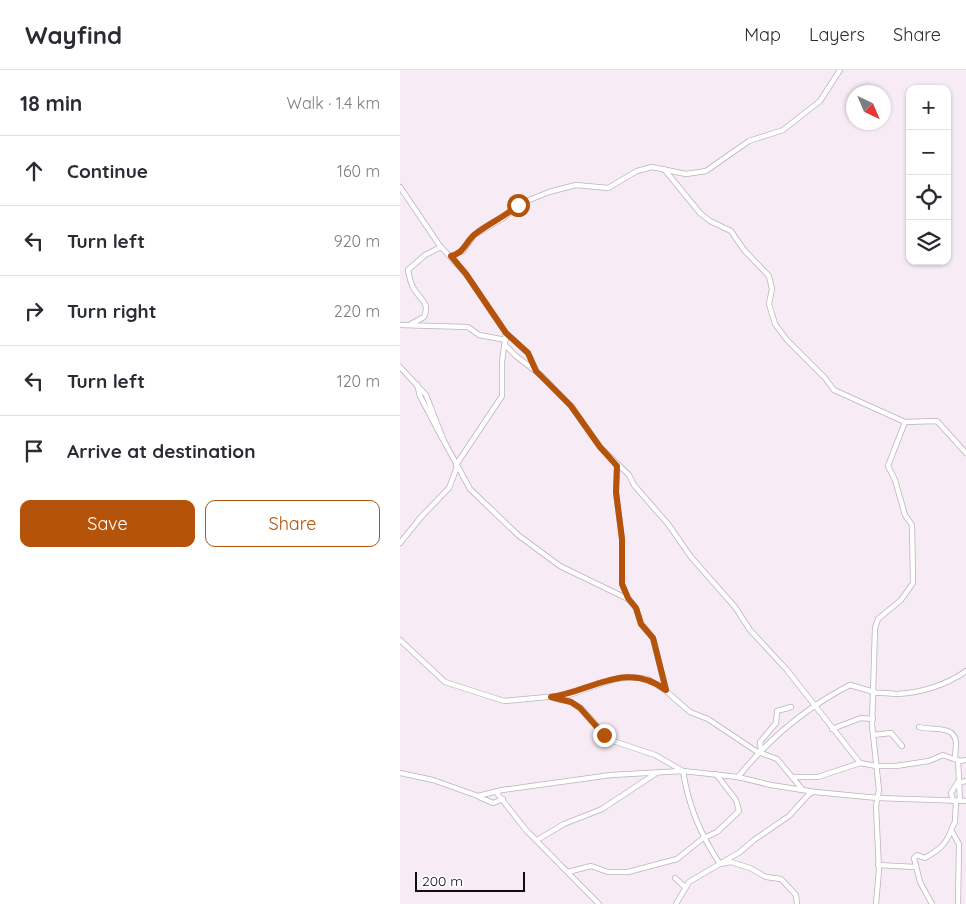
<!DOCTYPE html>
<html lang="en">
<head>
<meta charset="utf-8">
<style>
  :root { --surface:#fff; --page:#f2f2f3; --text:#2b2b33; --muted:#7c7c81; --line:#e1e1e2; --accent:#b45309 }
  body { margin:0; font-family:Quicksand,sans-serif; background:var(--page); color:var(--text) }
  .controls { position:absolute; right:15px; top:15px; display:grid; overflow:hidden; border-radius:10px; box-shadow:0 1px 4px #0004 }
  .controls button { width:45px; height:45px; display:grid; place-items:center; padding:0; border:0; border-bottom:1px solid var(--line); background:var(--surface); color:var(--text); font:25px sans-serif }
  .compass { position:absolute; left:446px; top:15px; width:45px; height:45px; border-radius:50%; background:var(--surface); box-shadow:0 1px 4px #0004; rotate:136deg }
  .scale { position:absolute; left:15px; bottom:12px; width:110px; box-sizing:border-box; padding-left:5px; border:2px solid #110e11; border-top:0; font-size:14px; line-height:18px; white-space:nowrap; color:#110e11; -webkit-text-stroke:4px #fefcfe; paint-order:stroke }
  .stop { position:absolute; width:15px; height:15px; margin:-11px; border:4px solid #b45309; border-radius:50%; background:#fff }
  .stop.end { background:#b45309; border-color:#fff; box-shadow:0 1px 5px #0008 }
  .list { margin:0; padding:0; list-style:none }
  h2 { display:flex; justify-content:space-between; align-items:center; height:65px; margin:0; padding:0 20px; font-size:21px }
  h2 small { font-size:16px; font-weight:400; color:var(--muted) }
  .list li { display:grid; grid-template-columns:32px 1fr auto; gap:15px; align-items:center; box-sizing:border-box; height:70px; padding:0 20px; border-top:1px solid var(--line) }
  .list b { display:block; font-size:19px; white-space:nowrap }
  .list em { font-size:16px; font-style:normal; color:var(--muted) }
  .actions { display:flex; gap:10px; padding:15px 20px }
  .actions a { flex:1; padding:11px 0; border:1px solid var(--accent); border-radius:10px; text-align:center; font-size:18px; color:var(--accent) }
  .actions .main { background:var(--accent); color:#fff }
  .icon { flex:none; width:28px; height:28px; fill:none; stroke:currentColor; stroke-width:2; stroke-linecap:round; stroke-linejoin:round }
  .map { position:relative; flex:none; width:566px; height:834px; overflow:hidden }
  header { display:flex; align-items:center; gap:30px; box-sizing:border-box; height:70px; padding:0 25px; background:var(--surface); border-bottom:1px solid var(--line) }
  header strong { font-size:24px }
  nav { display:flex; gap:28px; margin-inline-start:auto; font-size:18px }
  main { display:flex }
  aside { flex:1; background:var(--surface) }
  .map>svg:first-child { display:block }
</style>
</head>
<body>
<header>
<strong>Wayfind</strong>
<nav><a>Map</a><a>Layers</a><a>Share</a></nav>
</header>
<main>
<aside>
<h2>18 min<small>Walk · 1.4 km</small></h2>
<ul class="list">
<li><svg class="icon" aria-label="ahead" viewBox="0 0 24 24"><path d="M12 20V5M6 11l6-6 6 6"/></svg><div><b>Continue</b></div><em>160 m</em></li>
<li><svg class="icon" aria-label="left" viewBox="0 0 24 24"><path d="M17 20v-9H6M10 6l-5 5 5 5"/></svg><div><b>Turn left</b></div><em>920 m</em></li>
<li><svg class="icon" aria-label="right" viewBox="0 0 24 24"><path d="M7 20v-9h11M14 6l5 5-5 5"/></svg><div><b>Turn right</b></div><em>220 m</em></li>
<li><svg class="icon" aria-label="left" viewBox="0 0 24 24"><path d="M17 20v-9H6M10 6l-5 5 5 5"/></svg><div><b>Turn left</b></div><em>120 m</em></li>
<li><svg class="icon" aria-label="arrive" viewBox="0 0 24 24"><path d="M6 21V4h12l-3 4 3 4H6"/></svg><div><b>Arrive at destination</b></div></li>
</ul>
<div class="actions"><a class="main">Save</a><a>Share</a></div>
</aside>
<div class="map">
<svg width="566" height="834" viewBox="0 0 566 834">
  <rect width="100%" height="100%" fill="#f7ecf6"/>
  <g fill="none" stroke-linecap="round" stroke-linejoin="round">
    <g stroke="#bcb2bc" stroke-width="6">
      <g id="minor">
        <path d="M264,99L300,143L310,151L331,161L344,180L369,206L372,219L369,234L375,254L387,270L425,308L434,320L505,352L537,351L566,383"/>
        <path d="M0,117L40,176L66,204L106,263L102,292V326L56,395"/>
        <path d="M51,186L63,181L74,165L102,149L122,133L149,122L176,115L208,118L237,101L252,97L286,104L306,101L349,71L383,60L420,31L440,0"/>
        <path d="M11,254L24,247C30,232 21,231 14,219C11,214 9,206 8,200L25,185L41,177"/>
        <path d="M0,255L68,257L79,265L106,270"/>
        <path d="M106,263L128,283L136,300"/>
        <path d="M105,275L116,286L142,306L171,336L200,377L229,405L234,415L268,454L291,487L335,537L350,560L387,600L460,693"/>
        <path d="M0,297L26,325L44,371L70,419L118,465L160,496L228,529L236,538L241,554L253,568L266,620"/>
        <path d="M17,314L20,326L42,368"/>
        <path d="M217,396L216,423L222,469V514L228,529"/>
        <path d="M0,473L21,447L49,418L57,397"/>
        <path d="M0,570L45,612L104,631L169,625L215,609L232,607L248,609L266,621L290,642L308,649L356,681L377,689L402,719"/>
        <path d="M474,623C482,622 489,624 497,624C520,623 547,615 566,601"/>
        <path d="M153,628L171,632L181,638L210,670L255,685L283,701C288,734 301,766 320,794L331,792L350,798L366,807L381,809L396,825L397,834"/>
        <path d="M519,657C531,661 555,654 556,673C556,678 555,684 555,689"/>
        <path d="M432,659L461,648L473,649"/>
        <path d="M473,665L491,663L502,676"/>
        <path d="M361,680L360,672L376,653L377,641L391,637"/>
        <path d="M558,690L560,731"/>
        <path d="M0,703L33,710L78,726L102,720L211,705L283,701L338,707L371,715L415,722L478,728L566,731"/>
        <path d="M338,707C368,670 407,637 450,615L474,622"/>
        <path d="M393,707H418L460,693L476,696H496L529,691L543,685L559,691L566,690"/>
        <path d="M558,713L566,711"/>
        <path d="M96,722L126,760L199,834"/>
        <path d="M79,727L93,733L103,729"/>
        <path d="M553,731L551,723L558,712"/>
        <path d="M556,731L555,752L551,760L559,774L558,834"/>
        <path d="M137,770L164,754L202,739L255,704"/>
        <path d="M478,795L515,797"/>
        <path d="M168,802L191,796L208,802H228L277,789L302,769L317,762L339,741L336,730L316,704"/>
        <path d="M275,808L285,817"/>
        <path d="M276,834L289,812L340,782L354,770L389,746L409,724L414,722"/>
        <path d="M476,834L479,800L476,736L479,720L472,655L475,558L478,549L501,530L513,513L512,455L505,445L495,410L488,396L505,352"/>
        <path d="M532,834L520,812L514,788L517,785L525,788C538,780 545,776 551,761"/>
      </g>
    </g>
    <use href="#minor" stroke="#fff" stroke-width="4.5"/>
  </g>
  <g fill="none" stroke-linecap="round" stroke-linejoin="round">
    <path stroke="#b45309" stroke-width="6" d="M118,135C105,147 87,154 74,165C65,173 64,183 51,186L66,204L106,263L128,283L136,301L171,336L200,377L217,396L216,422L222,469V514L228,528L236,538L241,554L253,568L266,620C226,590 193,621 151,627L171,632L180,638L204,665"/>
  </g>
</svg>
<div class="controls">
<button>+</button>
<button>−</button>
<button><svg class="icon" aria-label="locate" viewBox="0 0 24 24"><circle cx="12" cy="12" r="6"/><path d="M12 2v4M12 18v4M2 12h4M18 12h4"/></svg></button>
<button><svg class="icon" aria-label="layers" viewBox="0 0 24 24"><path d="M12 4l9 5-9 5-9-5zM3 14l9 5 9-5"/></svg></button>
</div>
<svg class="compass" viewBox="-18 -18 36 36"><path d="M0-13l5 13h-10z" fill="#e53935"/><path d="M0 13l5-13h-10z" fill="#7c7c81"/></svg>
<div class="scale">200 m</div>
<div class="stop" style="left:118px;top:135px"></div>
<div class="stop end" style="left:204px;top:665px"></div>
</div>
</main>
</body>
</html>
